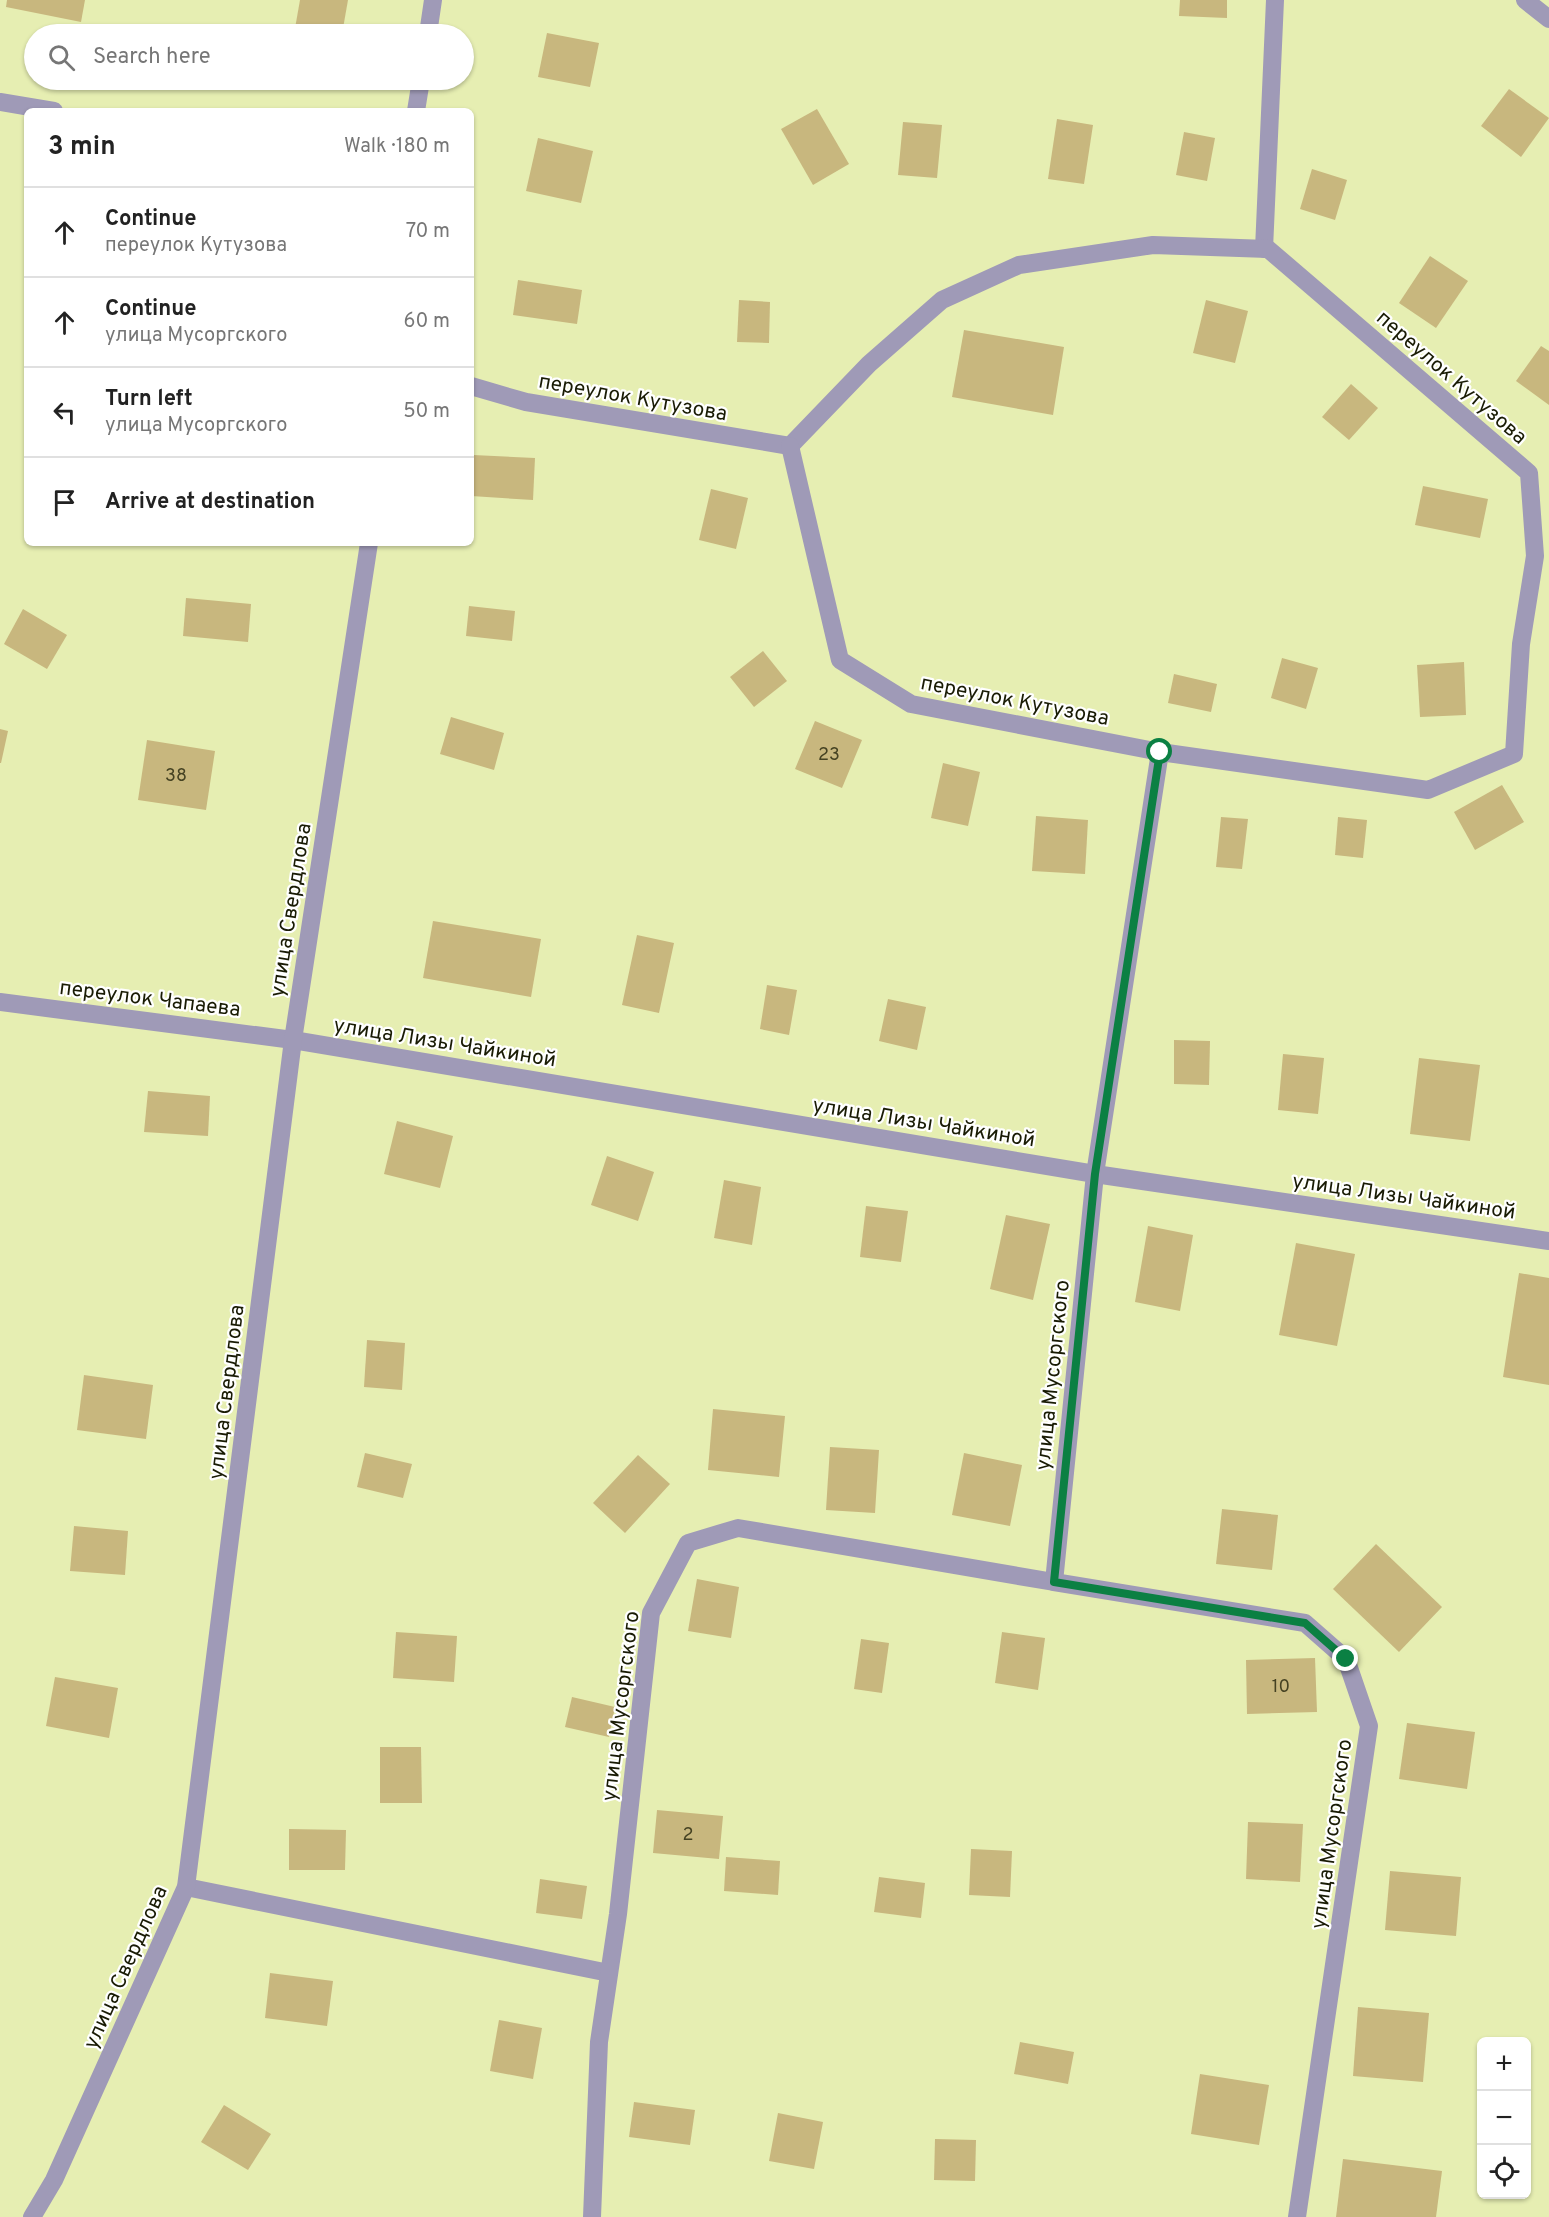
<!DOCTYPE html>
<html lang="en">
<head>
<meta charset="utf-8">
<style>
  :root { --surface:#fff; --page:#f6f6f6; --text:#222; --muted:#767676; --line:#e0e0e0 }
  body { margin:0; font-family:Overpass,sans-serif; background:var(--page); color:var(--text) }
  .controls { position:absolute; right:18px; bottom:18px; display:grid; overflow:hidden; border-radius:9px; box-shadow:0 2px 4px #0004 }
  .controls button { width:54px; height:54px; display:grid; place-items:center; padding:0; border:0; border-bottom:2px solid var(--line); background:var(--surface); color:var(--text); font:30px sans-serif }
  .stop { position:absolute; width:18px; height:18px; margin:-14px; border:4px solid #0b8043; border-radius:50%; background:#fff }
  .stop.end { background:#0b8043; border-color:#fff; box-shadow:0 2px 6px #0008 }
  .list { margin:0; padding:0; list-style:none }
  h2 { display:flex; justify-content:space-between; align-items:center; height:78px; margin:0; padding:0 24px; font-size:26px }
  h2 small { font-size:20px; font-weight:400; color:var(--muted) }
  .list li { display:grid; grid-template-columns:39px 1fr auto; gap:18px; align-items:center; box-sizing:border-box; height:90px; padding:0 24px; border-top:2px solid var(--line) }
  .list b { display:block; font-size:22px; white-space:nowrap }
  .list p { margin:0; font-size:20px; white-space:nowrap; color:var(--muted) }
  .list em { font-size:20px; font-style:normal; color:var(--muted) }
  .icon { flex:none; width:33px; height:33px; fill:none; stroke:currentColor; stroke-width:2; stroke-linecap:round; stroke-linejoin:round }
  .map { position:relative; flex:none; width:1549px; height:2217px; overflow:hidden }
  .search { position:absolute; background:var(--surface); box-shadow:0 2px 4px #0004; left:24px; top:24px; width:450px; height:66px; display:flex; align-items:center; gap:15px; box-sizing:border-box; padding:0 21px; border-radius:33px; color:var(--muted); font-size:22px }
  .panel { position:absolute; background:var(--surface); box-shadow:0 2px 4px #0004; left:24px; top:108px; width:450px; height:438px; border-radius:9px }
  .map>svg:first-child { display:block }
</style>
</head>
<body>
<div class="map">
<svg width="1549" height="2217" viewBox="0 0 1549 2217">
  <rect width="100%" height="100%" fill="#e6eeb2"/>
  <g fill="#c8b77e">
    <path d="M7,0H85L81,22L6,7Z"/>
    <path d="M300,0H348L342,34H294Z"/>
    <path d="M1180,0H1227V18L1179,16Z"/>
    <path d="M547,33L599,43L590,87L538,77Z"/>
    <path d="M1509,89L1549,118L1521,157L1481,126Z"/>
    <path d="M817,109L849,164L813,185L781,129Z"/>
    <path d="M1057,119L1093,125L1084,184L1048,179Z"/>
    <path d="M903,122L942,125L937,178L898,175Z"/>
    <path d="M1184,132L1215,138L1207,181L1176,175Z"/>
    <path d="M538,138L593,151L581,203L526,191Z"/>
    <path d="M1312,169L1347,180L1335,220L1300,209Z"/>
    <path d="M1430,256L1468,281L1436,328L1399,303Z"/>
    <path d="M518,280L582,290L577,324L513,315Z"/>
    <path d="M739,300L770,302L769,343L737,342Z"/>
    <path d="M1206,300L1248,311L1235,363L1193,353Z"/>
    <path d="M964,330L1064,347L1053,415L952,397Z"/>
    <path d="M1541,346L1549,351V405L1516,381Z"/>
    <path d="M1351,384L1378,408L1349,440L1322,417Z"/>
    <path d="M473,455L535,458L533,500L471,496Z"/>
    <path d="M1423,486L1488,499L1480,538L1415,525Z"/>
    <path d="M711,489L748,498L736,549L699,540Z"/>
    <path d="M186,598L251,604L248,642L183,636Z"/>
    <path d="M469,606L515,611L512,641L466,636Z"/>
    <path d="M23,609L67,635L47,669L4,644Z"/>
    <path d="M763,651L787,681L754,707L730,677Z"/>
    <path d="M1282,658L1318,668L1306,709L1271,698Z"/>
    <path d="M1464,662L1466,715L1420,717L1417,665Z"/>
    <path d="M1174,674L1217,684L1211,712L1168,703Z"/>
    <path d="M451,717L504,733L494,770L440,754Z"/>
    <path d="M815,721L862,740L842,788L795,769Z"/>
    <path d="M0,729L8,731L1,763H0Z"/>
    <path d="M147,740L215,751L206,810L138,800Z"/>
    <path d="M943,763L980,772L968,826L931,818Z"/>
    <path d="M1502,785L1524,822L1475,850L1454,812Z"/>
    <path d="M1036,816L1088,820L1085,874L1032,871Z"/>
    <path d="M1221,817L1248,819L1242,869L1216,867Z"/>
    <path d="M1338,817L1367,820L1363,858L1335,855Z"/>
    <path d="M433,921L541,939L531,997L423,978Z"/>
    <path d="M637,935L674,943L659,1013L622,1005Z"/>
    <path d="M767,985L797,990L789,1035L760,1029Z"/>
    <path d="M888,999L926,1007L917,1050L879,1041Z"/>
    <path d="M1174,1040L1210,1041L1209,1085L1174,1084Z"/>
    <path d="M1283,1054L1324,1058L1318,1114L1278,1110Z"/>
    <path d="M1419,1058L1480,1065L1470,1141L1410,1134Z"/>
    <path d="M148,1091L210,1096L208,1136L144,1132Z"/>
    <path d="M397,1121L453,1136L440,1188L384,1174Z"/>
    <path d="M607,1156L654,1172L638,1221L591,1205Z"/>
    <path d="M724,1180L761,1187L752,1245L714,1238Z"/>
    <path d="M866,1206L908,1211L901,1262L860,1257Z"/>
    <path d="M1006,1215L1050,1224L1033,1300L990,1289Z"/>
    <path d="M1148,1226L1193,1235L1180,1311L1135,1302Z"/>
    <path d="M1296,1243L1355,1254L1337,1346L1279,1335Z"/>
    <path d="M1519,1273L1549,1278V1385L1503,1377Z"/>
    <path d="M367,1340L405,1343L402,1390L364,1387Z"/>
    <path d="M84,1375L153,1385L146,1439L77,1430Z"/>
    <path d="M713,1409L785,1416L779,1477L708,1470Z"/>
    <path d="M830,1447L879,1450L875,1513L826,1510Z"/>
    <path d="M365,1453L412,1464L403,1498L357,1487Z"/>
    <path d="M964,1453L1022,1465L1010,1526L952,1515Z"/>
    <path d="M638,1455L670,1484L625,1533L593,1503Z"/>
    <path d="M1222,1509L1278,1515L1272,1570L1216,1564Z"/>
    <path d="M74,1526L128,1531L125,1575L70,1571Z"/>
    <path d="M1376,1544L1442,1607L1399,1652L1333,1589Z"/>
    <path d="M697,1579L739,1587L731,1638L688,1631Z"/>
    <path d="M396,1632L457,1636L454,1682L393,1678Z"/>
    <path d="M1002,1632L1045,1638L1038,1690L995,1683Z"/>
    <path d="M861,1639L889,1643L882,1693L854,1689Z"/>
    <path d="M1315,1658L1317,1712L1247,1714L1246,1660Z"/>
    <path d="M55,1677L118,1688L109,1738L46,1726Z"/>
    <path d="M572,1697L615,1707L609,1737L565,1727Z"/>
    <path d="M1407,1723L1475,1732L1467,1789L1399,1779Z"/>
    <path d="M380,1747H421L422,1803H380Z"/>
    <path d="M657,1810L723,1816L719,1859L653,1853Z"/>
    <path d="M1248,1822L1303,1824L1300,1882L1246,1879Z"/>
    <path d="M289,1829L346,1830L345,1870H289Z"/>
    <path d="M971,1849L1012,1851L1010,1897L969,1895Z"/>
    <path d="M726,1857L780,1861L778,1895L724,1891Z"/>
    <path d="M1390,1871L1461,1877L1456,1936L1385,1930Z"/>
    <path d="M879,1877L925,1883L921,1918L874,1912Z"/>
    <path d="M540,1879L587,1886L582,1919L536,1913Z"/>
    <path d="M270,1973L333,1981L327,2026L265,2018Z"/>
    <path d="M1358,2007L1429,2013L1423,2082L1353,2076Z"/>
    <path d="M499,2020L542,2028L533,2079L490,2071Z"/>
    <path d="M1020,2042L1074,2052L1068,2084L1014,2074Z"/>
    <path d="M1200,2074L1269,2085L1259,2145L1191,2134Z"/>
    <path d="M634,2102L695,2110L690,2145L629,2137Z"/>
    <path d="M224,2105L271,2134L248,2170L201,2142Z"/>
    <path d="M778,2113L823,2122L814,2169L769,2161Z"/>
    <path d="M935,2139L976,2140L975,2181L934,2180Z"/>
    <path d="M1343,2159L1442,2171L1436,2217H1336Z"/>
  </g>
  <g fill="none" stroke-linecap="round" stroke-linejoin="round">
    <g stroke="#9f9ab7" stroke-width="18">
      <path d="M1525,0L1549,19"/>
      <path d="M428,34L433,0"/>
      <path d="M0,102L54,111"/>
      <path d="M416,111L421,80"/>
      <path d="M1264,249L1275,0"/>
      <path d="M471,386L526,402L790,446L869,364L942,300L1019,265L1153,245L1268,249L1529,473L1535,556L1521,644L1514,754L1428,790L1160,752"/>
      <path d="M790,446L840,660L911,704L1160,752L1095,1174L1054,1582L1305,1623L1346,1659L1369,1726L1297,2217"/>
      <path d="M0,1002L293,1040L1095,1174L1549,1241"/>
      <path d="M186,1887L609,1973"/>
      <path d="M32,2217L54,2180L186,1887L293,1040L369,543"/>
      <path d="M592,2217L599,2042L618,1914L651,1613L688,1543L738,1528L1054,1582"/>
    </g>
  </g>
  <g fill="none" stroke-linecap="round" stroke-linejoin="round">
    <path stroke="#0b8043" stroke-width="8" d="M1160,752L1095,1174L1054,1582L1305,1623L1346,1659"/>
  </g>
  <g text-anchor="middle" stroke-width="4.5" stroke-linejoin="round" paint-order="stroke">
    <g font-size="18" fill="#454222">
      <text x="829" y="760">23</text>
      <text x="176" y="781">38</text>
      <text x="1281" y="1692">10</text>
      <text x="688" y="1840">2</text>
    </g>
    <g font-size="21" fill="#191b04" stroke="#fff">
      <text transform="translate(1452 377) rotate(41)" y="7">переулок Кутузова</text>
      <text transform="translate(633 397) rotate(10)" y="7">переулок Кутузова</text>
      <text transform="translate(1015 700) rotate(11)" y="7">переулок Кутузова</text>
      <text transform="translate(290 910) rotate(-81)" y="7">улица Свердлова</text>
      <text transform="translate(150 998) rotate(7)" y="7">переулок Чапаева</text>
      <text transform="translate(445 1042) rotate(9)" y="7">улица Лизы Чайкиной</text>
      <text transform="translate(924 1122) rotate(9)" y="7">улица Лизы Чайкиной</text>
      <text transform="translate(1404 1196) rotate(8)" y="7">улица Лизы Чайкиной</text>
      <text transform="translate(1052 1375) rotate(-84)" y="7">улица Мусоргского</text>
      <text transform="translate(226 1392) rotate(-83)" y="7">улица Свердлова</text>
      <text transform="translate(620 1706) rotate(-83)" y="7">улица Мусоргского</text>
      <text transform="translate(1331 1834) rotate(-82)" y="7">улица Мусоргского</text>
      <text transform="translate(125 1967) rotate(-66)" y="7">улица Свердлова</text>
    </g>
  </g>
</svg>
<div class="controls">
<button>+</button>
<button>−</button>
<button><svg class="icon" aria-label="locate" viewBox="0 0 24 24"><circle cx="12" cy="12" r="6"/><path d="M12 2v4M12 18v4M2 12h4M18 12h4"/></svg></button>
</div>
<div class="stop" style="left:1160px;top:752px"></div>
<div class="stop end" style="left:1346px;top:1659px"></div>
<div class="search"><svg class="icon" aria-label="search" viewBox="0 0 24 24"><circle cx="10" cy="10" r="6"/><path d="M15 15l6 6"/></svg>Search here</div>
<section class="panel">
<h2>3 min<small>Walk · 180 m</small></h2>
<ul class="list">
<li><svg class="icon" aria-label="ahead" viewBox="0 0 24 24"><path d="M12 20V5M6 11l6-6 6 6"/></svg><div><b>Continue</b><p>переулок Кутузова</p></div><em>70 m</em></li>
<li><svg class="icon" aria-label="ahead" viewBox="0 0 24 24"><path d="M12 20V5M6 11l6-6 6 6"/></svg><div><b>Continue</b><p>улица Мусоргского</p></div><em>60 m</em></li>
<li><svg class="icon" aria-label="left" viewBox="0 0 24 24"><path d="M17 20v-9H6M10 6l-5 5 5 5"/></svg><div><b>Turn left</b><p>улица Мусоргского</p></div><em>50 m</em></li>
<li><svg class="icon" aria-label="arrive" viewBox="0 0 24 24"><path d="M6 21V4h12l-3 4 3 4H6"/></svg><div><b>Arrive at destination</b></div></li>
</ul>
</section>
</div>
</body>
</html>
